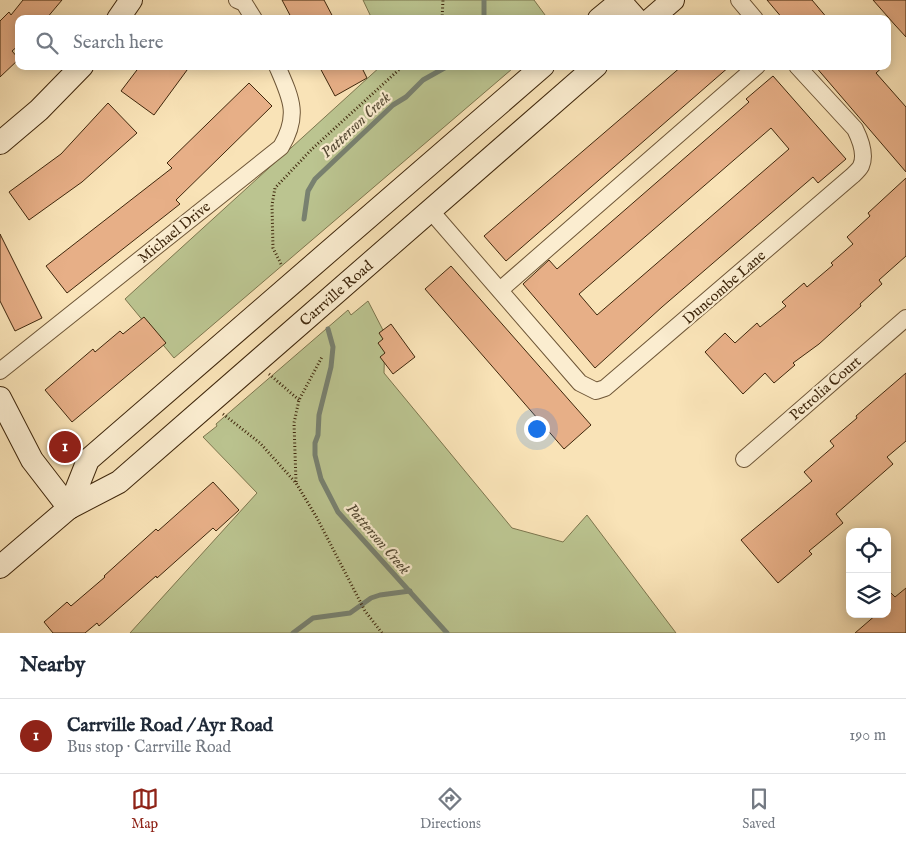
<!DOCTYPE html>
<html lang="en">
<head>
<meta charset="utf-8">
<style>
  :root { --surface:#fff; --page:#f6f6f7; --text:#1f2937; --muted:#747a83; --line:#e0e1e3; --accent:#8f2418 }
  body { margin:0; font-family:"IM FELL English",serif; background:var(--page); color:var(--text) }
  .controls { position:absolute; right:15px; bottom:15px; display:grid; overflow:hidden; border-radius:10px; box-shadow:0 2px 12px #0003 }
  .controls button { width:45px; height:45px; display:grid; place-items:center; padding:0; border:0; border-bottom:1px solid var(--line); background:var(--surface); color:var(--text); font:25px sans-serif }
  .you { position:absolute; left:536px; top:428px; width:18px; height:18px; margin:-12px; border:4px solid #fff; border-radius:50%; background:#1a73e8; box-shadow:0 0 0 8px #1a73e833 }
  .badge { display:grid; place-items:center; width:32px; height:32px; border-radius:50%; background:var(--accent); color:#fff; font-size:16px; font-weight:700 }
  .pin { position:absolute; translate:-50% -50%; border:2px solid #fff; box-shadow:0 1px 5px #0006 }
  .list { margin:0; padding:0; list-style:none }
  h2 { display:flex; justify-content:space-between; align-items:center; height:65px; margin:0; padding:0 20px; font-size:21px }
  h2 small { font-size:16px; font-weight:400; color:var(--muted) }
  .list li { display:grid; grid-template-columns:32px 1fr auto; gap:15px; align-items:center; box-sizing:border-box; height:75px; padding:0 20px; border-top:1px solid var(--line) }
  .list b { display:block; font-size:19px; white-space:nowrap }
  .list p { margin:0; font-size:16px; white-space:nowrap; color:var(--muted) }
  .list em { font-size:16px; font-style:normal; color:var(--muted) }
  .icon { flex:none; width:28px; height:28px; fill:none; stroke:currentColor; stroke-width:2; stroke-linecap:round; stroke-linejoin:round }
  .map { position:relative; flex:none; width:906px; height:633px; overflow:hidden }
  .search { position:absolute; background:var(--surface); box-shadow:0 2px 12px #0003; left:15px; right:15px; top:15px; height:55px; display:flex; align-items:center; gap:12px; box-sizing:border-box; padding:0 18px; border-radius:10px; color:var(--muted); font-size:19px }
  .sheet { height:140px; background:var(--surface) }
  nav { display:flex; justify-content:space-around; align-items:center; box-sizing:border-box; height:70px; border-top:1px solid var(--line); background:var(--surface); font-size:14px; color:var(--muted) }
  nav a { display:grid; justify-items:center; gap:2px }
  nav .on { color:var(--accent) }
  .map>svg:first-child { display:block }
</style>
</head>
<body>
<div class="map">
<svg width="906" height="633" viewBox="0 0 906 633">
  <rect width="100%" height="100%" fill="#f9e3b7"/>
  <filter id="stains"><feTurbulence type="fractalNoise" baseFrequency=".004" numOctaves="4"/><feColorMatrix values="0 0 0 0 .2 0 0 0 0 .09 0 0 0 0 .02 0 0 0 .5 -.17"/></filter>
  <radialGradient id="worn" r=".72"><stop offset=".6" stop-color="#630" stop-opacity="0"/><stop offset="1" stop-color="#630" stop-opacity=".3"/></radialGradient>
  <g fill="#bbc490" stroke="#7d764e">
    <path d="M363,0H534L548,19H372Z"/>
    <path d="M381,66H519L512,69L174,358L125,299Z"/>
    <path d="M368,301L385,334L384,373L512,528L563,542L587,515L676,633H130L257,493L203,437L217,426L216,424L348,310L351,315Z"/>
  </g>
  <g fill="none" stroke-linecap="round" stroke-linejoin="round">
    <g stroke="#788170" stroke-width="5">
      <path d="M484,19V0"/>
      <path d="M304,219L308,191L315,179L393,105L406,97L423,80L448,66"/>
      <path d="M328,329L333,347L331,367L319,415L318,435L315,443V455L321,479L338,512L447,633"/>
      <path d="M293,633L313,618L350,613L371,598L380,595L410,591"/>
    </g>
  </g>
  <g fill="#e7af87" stroke="#3f270c" fill-rule="evenodd">
    <path d="M23,0H62L46,19H19V45L12,51L19,59L0,77V21L9,12L11,15Z"/>
    <path d="M282,0H324L334,19H292Z"/>
    <path d="M767,0H812L828,19H783Z"/>
    <path d="M873,0H906V37L895,25Z"/>
    <path d="M140,66H190L154,115L121,91Z"/>
    <path d="M319,66H361L367,78L335,96Z"/>
    <path d="M682,66H730L506,261L484,236Z"/>
    <path d="M815,66H884L876,73L906,107V172Z"/>
    <path d="M773,76L846,159L818,183L813,177L662,307L595,368L523,284L549,260L557,269L749,102L746,99ZM771,128L789,149L597,315L579,294Z"/>
    <path d="M249,83L272,106L176,200L180,204L67,293L46,266L172,168L167,163Z"/>
    <path d="M108,103L137,133L82,182L29,220L9,192L61,154Z"/>
    <path d="M906,178V256L879,280L882,284L860,304L861,306L819,344L793,363L795,365L774,383L765,373L743,394L705,352L725,333L735,343L757,323L760,327L786,306L782,302L804,283L807,287L833,265L831,263L853,244L847,237L870,216L868,213Z"/>
    <path d="M0,234L42,318L15,331L0,301Z"/>
    <path d="M451,266L591,425L564,449L425,289Z"/>
    <path d="M144,317L166,343L72,422L45,390L93,349L95,352L120,331L123,334Z"/>
    <path d="M391,324L415,357L393,374L380,357L385,353L378,343L383,339L379,333Z"/>
    <path d="M906,373V441L887,457L893,464L836,514L843,523L809,551L812,554L778,583L741,540L812,481L804,472L834,446L830,441L857,418L856,416Z"/>
    <path d="M213,482L239,510L216,531L213,528L157,578L156,576L99,626L97,623L85,633H53L44,622L67,602L71,606L105,577L104,576L156,529L158,531Z"/>
    <path d="M906,588V633H855L877,614H887V589L895,597Z"/>
  </g>
  <g fill="none" stroke-linecap="round" stroke-linejoin="round">
    <g stroke="#6e5637" stroke-width="18">
      <g id="street">
        <path d="M237,0L244,3L254,19"/>
        <path d="M739,0L755,19"/>
        <path d="M430,210L580,383L596,391L605,388L852,176C855,173 859,170 861,166C866,155 860,139 855,129L797,66"/>
        <path d="M500,290L757,66"/>
        <path d="M0,371L281,147C300,115 291,98 277,66"/>
        <path d="M744,459L906,318"/>
      </g>
    </g>
    <g stroke="#3f270c" stroke-width="24">
      <g id="secondary">
        <path d="M620,1L636,19"/>
        <path d="M118,19L131,0"/>
        <path d="M599,19L622,0"/>
        <path d="M651,19L673,0"/>
        <path d="M0,143L39,110L82,66"/>
        <path d="M0,398L32,460L69,508"/>
        <path d="M69,508L88,460L543,66"/>
        <path d="M0,567L69,508L119,482L596,66"/>
      </g>
    </g>
    <g stroke="#3f270c" stroke-width="3" stroke-dasharray="1 2.5" stroke-linecap="butt">
      <path d="M442,19L443,0"/>
      <path d="M281,264L273,248L272,205L275,188L312,149L403,66"/>
      <path d="M269,374L299,400"/>
      <path d="M223,414L260,443L296,483L317,518L365,611L382,633"/>
      <path d="M296,482L294,423L299,400L322,357"/>
    </g>
    <use href="#street" stroke="#fbedd0" stroke-width="16"/>
    <use href="#secondary" stroke="#fbedd0" stroke-width="22"/>
  </g>
  <g text-anchor="middle" stroke-width="4.5" stroke-linejoin="round" paint-order="stroke">
    <g font-size="15" fill="#3f270c" stroke="#fbedd0">
      <text transform="translate(174 232) rotate(-39)" y="5">Michael Drive</text>
      <text transform="translate(724 287) rotate(-41)" y="5">Duncombe Lane</text>
      <text transform="translate(336 293) rotate(-41)" y="5">Carrville Road</text>
      <text transform="translate(825 388) rotate(-41)" y="5">Petrolia Court</text>
    </g>
    <g font-size="16" font-style="italic" fill="#574c36" stroke="#fbedd0">
      <text transform="translate(355 124) rotate(-43)" y="6">Patterson Creek</text>
      <text transform="translate(379 538) rotate(49)" y="6">Patterson Creek</text>
    </g>
  </g>
  <rect width="100%" height="100%" filter="url(#stains)"/>
  <rect width="100%" height="100%" fill="url(#worn)"/>
</svg>
<div class="controls">
<button><svg class="icon" aria-label="locate" viewBox="0 0 24 24"><circle cx="12" cy="12" r="6"/><path d="M12 2v4M12 18v4M2 12h4M18 12h4"/></svg></button>
<button><svg class="icon" aria-label="layers" viewBox="0 0 24 24"><path d="M12 4l9 5-9 5-9-5zM3 14l9 5 9-5"/></svg></button>
</div>
<div class="you"></div>
<div class="pin badge" style="left:65px;top:447px">1</div>
<div class="search"><svg class="icon" aria-label="search" viewBox="0 0 24 24"><circle cx="10" cy="10" r="6"/><path d="M15 15l6 6"/></svg>Search here</div>
</div>
<section class="sheet">
<h2>Nearby<small></small></h2>
<ul class="list">
<li><span class="badge">1</span><div><b>Carrville Road / Ayr Road</b><p>Bus stop · Carrville Road</p></div><em>190 m</em></li>
</ul>
</section>
<nav>
<a class="on"><svg class="icon" aria-label="map" viewBox="0 0 24 24"><path d="M3 6l6-2 6 2 6-2v14l-6 2-6-2-6 2zM9 4v14M15 6v14"/></svg>Map</a>
<a><svg class="icon" aria-label="directions" viewBox="0 0 24 24"><path d="M12 3l9 9-9 9-9-9zM9 14v-3h6M13 9l2 2-2 2"/></svg>Directions</a>
<a><svg class="icon" aria-label="saved" viewBox="0 0 24 24"><path d="M7 4h10v16l-5-4-5 4z"/></svg>Saved</a>
</nav>
</body>
</html>
